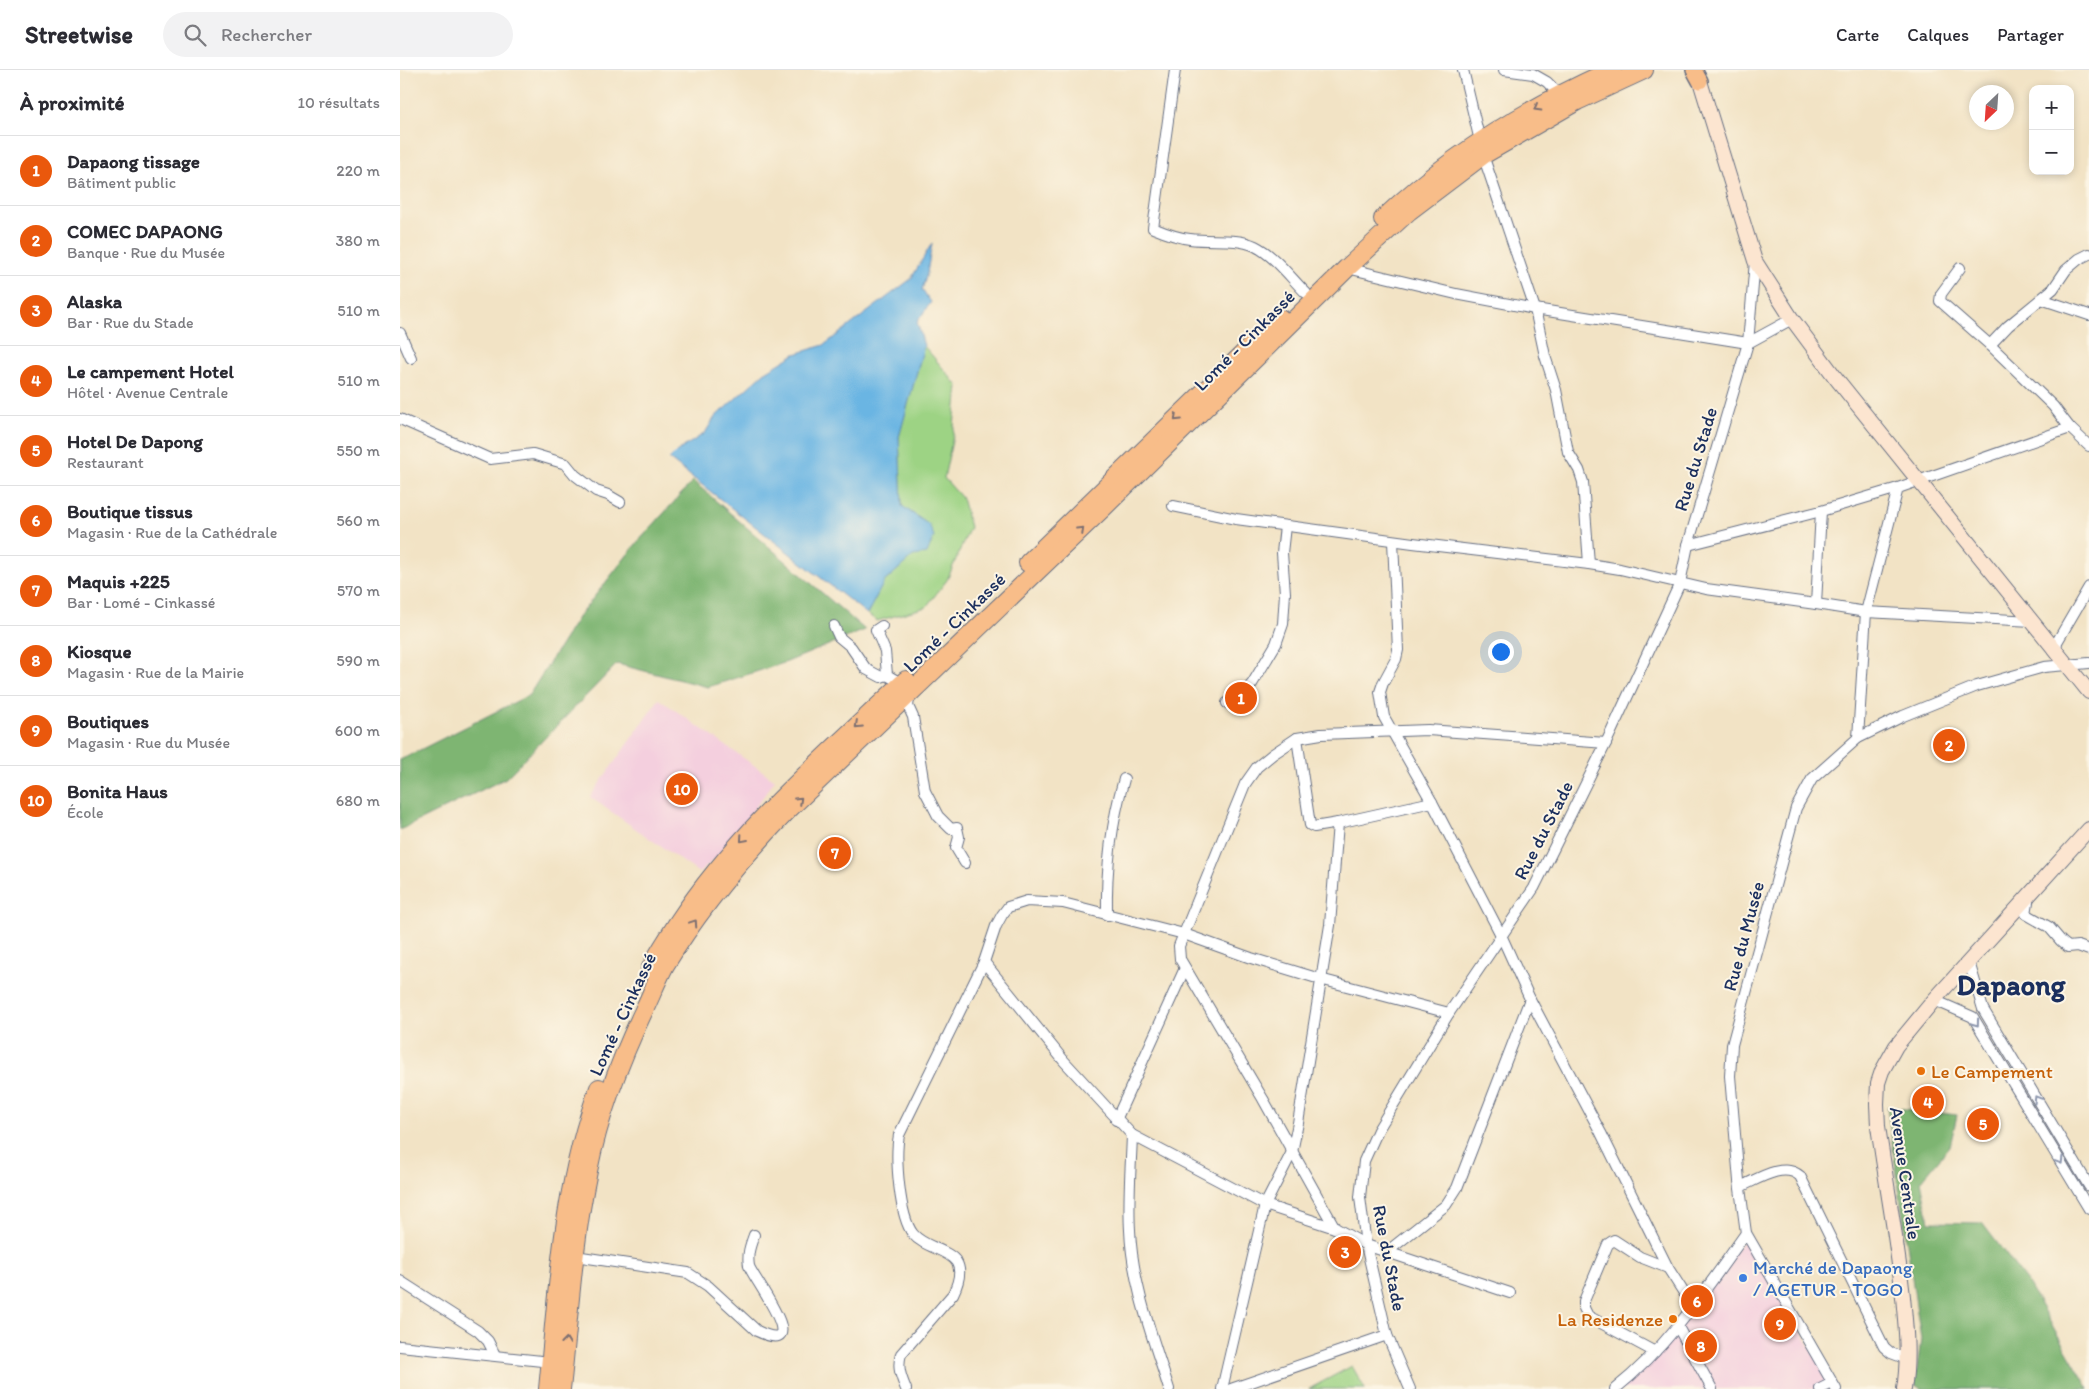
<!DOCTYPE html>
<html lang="fr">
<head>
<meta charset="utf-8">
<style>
  :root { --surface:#fff; --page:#f2f2f3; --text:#2b2b33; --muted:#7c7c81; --line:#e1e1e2; --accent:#ea580c }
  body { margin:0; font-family:Itim,sans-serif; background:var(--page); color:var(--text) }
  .controls { position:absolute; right:15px; top:15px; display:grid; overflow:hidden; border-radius:10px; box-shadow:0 2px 8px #0003 }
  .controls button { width:45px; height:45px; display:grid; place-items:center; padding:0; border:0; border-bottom:1px solid var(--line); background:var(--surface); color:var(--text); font:25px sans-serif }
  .compass { position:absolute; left:1569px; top:15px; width:45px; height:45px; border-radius:50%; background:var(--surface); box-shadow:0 2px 8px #0003; rotate:205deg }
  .you { position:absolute; left:1100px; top:581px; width:18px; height:18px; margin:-12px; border:4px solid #fff; border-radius:50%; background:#1a73e8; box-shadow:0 0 0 8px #1a73e833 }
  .badge { display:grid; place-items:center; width:32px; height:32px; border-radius:50%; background:var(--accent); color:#fff; font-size:16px; font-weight:700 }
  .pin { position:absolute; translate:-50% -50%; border:2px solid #fff; box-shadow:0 1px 5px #0006 }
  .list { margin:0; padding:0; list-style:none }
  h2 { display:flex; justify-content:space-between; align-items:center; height:65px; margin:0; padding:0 20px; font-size:21px }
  h2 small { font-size:16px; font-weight:400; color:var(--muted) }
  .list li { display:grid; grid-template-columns:32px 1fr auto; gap:15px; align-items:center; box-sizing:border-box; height:70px; padding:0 20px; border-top:1px solid var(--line) }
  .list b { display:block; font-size:19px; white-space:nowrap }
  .list p { margin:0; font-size:16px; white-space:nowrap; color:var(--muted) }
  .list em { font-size:16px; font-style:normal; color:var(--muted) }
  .icon { flex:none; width:28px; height:28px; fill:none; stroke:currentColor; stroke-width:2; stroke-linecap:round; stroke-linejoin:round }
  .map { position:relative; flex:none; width:1689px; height:1319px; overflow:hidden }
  header { display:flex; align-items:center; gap:30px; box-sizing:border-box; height:70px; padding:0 25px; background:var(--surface); border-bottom:1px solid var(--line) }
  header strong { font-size:24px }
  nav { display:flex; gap:28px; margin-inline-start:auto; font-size:18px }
  .search { width:350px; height:45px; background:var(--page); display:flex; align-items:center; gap:12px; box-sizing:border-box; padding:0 18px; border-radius:28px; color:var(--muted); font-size:19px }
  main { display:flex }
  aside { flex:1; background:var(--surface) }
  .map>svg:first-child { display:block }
</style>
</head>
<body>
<header>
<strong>Streetwise</strong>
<div class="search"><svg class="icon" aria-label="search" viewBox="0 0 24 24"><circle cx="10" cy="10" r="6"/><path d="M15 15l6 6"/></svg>Rechercher</div>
<nav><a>Carte</a><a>Calques</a><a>Partager</a></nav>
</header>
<main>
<aside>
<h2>À proximité<small>10 résultats</small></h2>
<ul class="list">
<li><span class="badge">1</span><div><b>Dapaong tissage</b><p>Bâtiment public</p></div><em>220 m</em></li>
<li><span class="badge">2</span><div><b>COMEC DAPAONG</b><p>Banque · Rue du Musée</p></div><em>380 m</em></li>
<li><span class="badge">3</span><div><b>Alaska</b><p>Bar · Rue du Stade</p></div><em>510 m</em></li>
<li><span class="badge">4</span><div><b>Le campement Hotel</b><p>Hôtel · Avenue Centrale</p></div><em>510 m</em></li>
<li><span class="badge">5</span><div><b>Hotel De Dapong</b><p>Restaurant</p></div><em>550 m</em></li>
<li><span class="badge">6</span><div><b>Boutique tissus</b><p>Magasin · Rue de la Cathédrale</p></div><em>560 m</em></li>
<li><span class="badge">7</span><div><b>Maquis +225</b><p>Bar · Lomé - Cinkassé</p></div><em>570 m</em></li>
<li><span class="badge">8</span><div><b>Kiosque</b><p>Magasin · Rue de la Mairie</p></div><em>590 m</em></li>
<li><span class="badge">9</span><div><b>Boutiques</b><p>Magasin · Rue du Musée</p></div><em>600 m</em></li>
<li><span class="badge">10</span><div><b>Bonita Haus</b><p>École</p></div><em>680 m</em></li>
</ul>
</aside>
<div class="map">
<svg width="1689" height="1319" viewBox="0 0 1689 1319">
  <rect width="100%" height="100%" fill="#fcf5e5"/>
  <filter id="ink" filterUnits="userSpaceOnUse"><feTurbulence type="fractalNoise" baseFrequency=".02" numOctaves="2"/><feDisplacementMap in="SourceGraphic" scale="10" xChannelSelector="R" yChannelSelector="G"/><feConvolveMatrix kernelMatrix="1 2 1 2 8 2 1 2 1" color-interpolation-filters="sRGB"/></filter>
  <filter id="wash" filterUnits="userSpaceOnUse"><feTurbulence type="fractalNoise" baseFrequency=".0096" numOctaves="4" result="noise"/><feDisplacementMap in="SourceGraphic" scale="20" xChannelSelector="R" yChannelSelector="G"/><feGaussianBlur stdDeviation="1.12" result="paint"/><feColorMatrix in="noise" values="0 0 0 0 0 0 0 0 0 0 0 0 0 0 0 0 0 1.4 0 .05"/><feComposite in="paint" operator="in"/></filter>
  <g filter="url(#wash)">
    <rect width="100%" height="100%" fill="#f2e3c5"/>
    <g fill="#f4cfde">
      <path d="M259,629L375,710L324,781L299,803L190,727Z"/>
      <path d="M1346,1168L1432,1313L1420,1319H1218Z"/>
    </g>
    <g fill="#9dd384" stroke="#5c8171">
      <path d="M524,276L558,316L553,366L544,408L562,428L570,457L547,510L526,537L477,551L467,544L484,512L513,486L529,455L502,436L499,367Z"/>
      <path d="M952,1296L965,1319H909Z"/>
    </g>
    <g fill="#7eb572" stroke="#4c7268">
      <path d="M293,411L465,560L387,592L308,617L217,594L106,708L0,760V690L129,625L179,546L236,474Z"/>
      <path d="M1487,1037L1557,1045L1550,1076L1521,1111L1529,1152L1582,1153L1627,1212L1689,1319H1522L1515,1315L1521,1269Z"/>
    </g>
    <path fill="#6ab5e3" stroke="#4272a0" d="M532,173L527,203L522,220L531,232L517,252L524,276L499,367L502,436L529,455L534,466L527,484L513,486L484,512L467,544L269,389L276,382L305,363L315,347L364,303L395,284L424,275L511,209Z"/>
  </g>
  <g filter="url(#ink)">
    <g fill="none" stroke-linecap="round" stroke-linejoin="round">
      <g stroke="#666e82" stroke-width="12">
        <g id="street">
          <path d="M775,0L753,158C765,163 778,168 790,169C811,172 836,167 855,176C875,186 890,207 906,223"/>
          <path d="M1063,0L1080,71"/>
          <path d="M1104,0L1133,4L1147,12L1160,25"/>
          <path d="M1083,85L1135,239L1145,286L1156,320L1168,382L1179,400L1183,412L1189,494"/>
          <path d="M947,198L1056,224L1135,239L1348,273L1392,249"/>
          <path d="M1560,198L1541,224L1540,231L1590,275L1653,336L1670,358"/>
          <path d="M1641,229L1689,245"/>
          <path d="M0,263L11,288"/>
          <path d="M1590,275L1608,256L1653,219L1666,200L1679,189L1689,184"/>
          <path d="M0,349L90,389L133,384L166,394L175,405L196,421L208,425L220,432"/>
          <path d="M773,436L836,449L1013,473L1189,494L1220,499L1306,519L1416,534L1466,542L1632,551"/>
          <path d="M993,471L998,580L996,589L983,613L980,622L984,647L1032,732L1101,865L1130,929L1201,1063L1268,1198L1293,1237"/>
          <path d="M1288,475L1421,441L1498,418L1670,358L1689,376"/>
          <path d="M1416,534L1421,441"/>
          <path d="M434,556L439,567L451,577L466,599L481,607L487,605"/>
          <path d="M482,556L476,560L485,581L487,605L502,614"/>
          <path d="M1656,583L1657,572L1689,517"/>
          <path d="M510,623L508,636L513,647L525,721L538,746L551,759L557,758L559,767L556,778L565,793"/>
          <path d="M827,633L844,622L852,614L876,574L883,554L885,523L882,483L885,456"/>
          <path d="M897,668L910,755L914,757L938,753"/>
          <path d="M1458,668L1466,542L1498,418"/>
          <path d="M1629,826L1626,844L1649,857L1661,871L1668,877L1678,876L1689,880"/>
          <path d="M707,845C706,798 711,754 724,709"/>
          <path d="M584,892L664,991L732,1065L865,1135L935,1158"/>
          <path d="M1569,892L1583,939L1689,1116"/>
          <path d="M1534,930L1573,947L1689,1139"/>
          <path d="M716,1050L785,898"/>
          <path d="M732,1065C731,1096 728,1129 730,1160C732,1214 753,1268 769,1319"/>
          <path d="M1340,1117C1356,1110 1384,1091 1400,1106L1484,1277L1491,1283L1507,1289"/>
          <path d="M988,1181L1046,1135L1057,1118L1130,929"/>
          <path d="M175,1186L288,1203L308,1216L357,1261C415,1288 352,1207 349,1196C347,1184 350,1176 354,1165"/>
          <path d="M0,1211L78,1261L88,1271L95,1285"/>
          <path d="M1110,1223L966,1175L935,1158L863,1029L780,889L779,876L845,714L857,697L873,684L897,668L921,664L1028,660L1206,673"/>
          <path d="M1278,1257L1312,1319"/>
          <path d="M0,1276L151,1292"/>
          <path d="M1255,1282L1188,1246L1184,1238V1231L1208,1174L1214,1170L1240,1187L1268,1198"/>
          <path d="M506,1319C501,1307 497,1297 501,1284L553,1224C576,1177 530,1185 513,1164C499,1146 495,1087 499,1065L584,892L596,856L602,845L608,837L627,831L663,833L784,864L851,888L920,909L1049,943"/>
          <path d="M822,1319L865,1135L892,1082L898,1053L930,855L938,753L1032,732"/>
          <path d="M831,1319L987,1265"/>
          <path d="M1010,1319L987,1265L966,1175L960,1127L964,1091L978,1060L1049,943L1134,818L1206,673L1280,513L1288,475L1348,273L1355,191"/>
          <path d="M1215,1319C1269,1276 1306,1219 1346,1163"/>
          <path d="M1420,1319L1432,1313"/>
          <path d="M1436,1319L1346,1163L1339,1111L1330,1006L1332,975L1396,738L1412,709L1458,668L1503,646L1577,616L1644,597L1689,593"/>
        </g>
      </g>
      <g stroke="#666e82" stroke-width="16">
        <g id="secondary">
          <path d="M1300,11L1355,191L1392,249L1435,307L1689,622"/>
          <path d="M1504,1319C1509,1288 1506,1258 1503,1227C1497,1170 1486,1113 1478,1056L1477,1034L1478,1013L1482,1001L1496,976L1534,930L1689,759"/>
        </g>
      </g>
      <g stroke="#666e82" stroke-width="18">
        <path id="primary" d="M1294,0L1300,11"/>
      </g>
      <g stroke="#666e82" stroke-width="20">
        <g id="highway">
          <path d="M983,149C1049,86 1129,37 1212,0"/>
          <path d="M628,493L880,248"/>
          <path d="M250,900C257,884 268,869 277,854C339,760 425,687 506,610"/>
          <path d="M148,1319C158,1219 163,1113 199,1018"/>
          <path d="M161,1319C169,1246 173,1172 188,1101C199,1044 221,988 246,936C252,923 258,908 265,895C300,838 343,786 390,738L705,436L947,198L1009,141L1083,85L1177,31L1244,0"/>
        </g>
      </g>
      <use href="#street" stroke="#fff" stroke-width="10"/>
      <use href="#secondary" stroke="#fce5d0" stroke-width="14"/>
      <use href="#primary" stroke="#f8bd89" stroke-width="15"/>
      <use href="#highway" stroke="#f8bd89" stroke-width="18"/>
    </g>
    <defs><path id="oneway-chevron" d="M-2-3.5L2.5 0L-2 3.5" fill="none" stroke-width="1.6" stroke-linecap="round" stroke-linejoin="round" transform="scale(1.25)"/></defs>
    <g stroke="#7e6f71">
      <use href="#oneway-chevron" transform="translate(1137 38) rotate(150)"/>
      <use href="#oneway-chevron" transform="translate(777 348) rotate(136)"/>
      <use href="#oneway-chevron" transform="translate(681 460) rotate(-44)"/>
      <use href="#oneway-chevron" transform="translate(458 655) rotate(137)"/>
      <use href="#oneway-chevron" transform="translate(399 730) rotate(-44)"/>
      <use href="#oneway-chevron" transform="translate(343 769) rotate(131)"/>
      <use href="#oneway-chevron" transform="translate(294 853) rotate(-56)"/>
      <use href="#oneway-chevron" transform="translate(166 1271) rotate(-84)"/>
    </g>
    <g stroke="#8d97ae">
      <use href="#oneway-chevron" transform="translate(1576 953) rotate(54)"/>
      <use href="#oneway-chevron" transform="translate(1637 1029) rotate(-121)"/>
      <use href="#oneway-chevron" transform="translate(1660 1091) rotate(59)"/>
    </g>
  </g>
  <g fill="#e8710a" stroke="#fcf5e5" stroke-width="2">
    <circle cx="1521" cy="1001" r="5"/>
    <circle cx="1273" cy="1249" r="5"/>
  </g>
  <circle fill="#3f7fe0" stroke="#fcf5e5" stroke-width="2" cx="1343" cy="1208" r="5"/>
  <g text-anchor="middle" stroke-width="4" stroke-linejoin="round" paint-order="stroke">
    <g font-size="19" fill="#1b2f5e" stroke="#fcf5e5">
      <text transform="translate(844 270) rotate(-45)" y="7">Lomé - Cinkassé</text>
      <text transform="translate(1295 389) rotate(-73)" y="7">Rue du Stade</text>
      <text transform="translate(554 552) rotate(-44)" y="7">Lomé - Cinkassé</text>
      <text transform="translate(1143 760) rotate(-63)" y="7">Rue du Stade</text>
      <text transform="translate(1343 866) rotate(-75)" y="7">Rue du Musée</text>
      <text transform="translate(222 944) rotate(-65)" y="7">Lomé - Cinkassé</text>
      <text transform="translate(1506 1103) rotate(82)" y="7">Avenue Centrale</text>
      <text transform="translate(990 1188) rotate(79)" y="7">Rue du Stade</text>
    </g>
    <g font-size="19" fill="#c56008" stroke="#fcf5e5" text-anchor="start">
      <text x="1531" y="1008">Le Campement</text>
      <text x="1263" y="1256" text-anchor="end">La Residenze</text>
    </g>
    <g font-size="19" fill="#366cbe" stroke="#fcf5e5" text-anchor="start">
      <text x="1353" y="1204">Marché de Dapaong<tspan x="1353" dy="22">/ AGETUR - TOGO</tspan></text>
    </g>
    <g font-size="29" font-weight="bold" fill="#1b2f5e" stroke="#fcf5e5">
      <text x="1611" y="925">Dapaong</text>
    </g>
  </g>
</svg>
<div class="controls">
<button>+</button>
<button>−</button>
</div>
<svg class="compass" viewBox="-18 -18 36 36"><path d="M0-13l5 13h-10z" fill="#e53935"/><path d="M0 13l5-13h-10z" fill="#7c7c81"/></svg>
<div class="you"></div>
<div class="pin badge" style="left:841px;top:628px">1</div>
<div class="pin badge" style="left:1549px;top:675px">2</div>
<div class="pin badge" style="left:945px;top:1182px">3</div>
<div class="pin badge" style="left:1528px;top:1032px">4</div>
<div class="pin badge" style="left:1583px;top:1054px">5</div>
<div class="pin badge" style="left:1297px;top:1231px">6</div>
<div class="pin badge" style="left:435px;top:783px">7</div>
<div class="pin badge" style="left:1301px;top:1276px">8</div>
<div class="pin badge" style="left:1380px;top:1254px">9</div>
<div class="pin badge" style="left:282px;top:719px">10</div>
</div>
</main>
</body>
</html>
